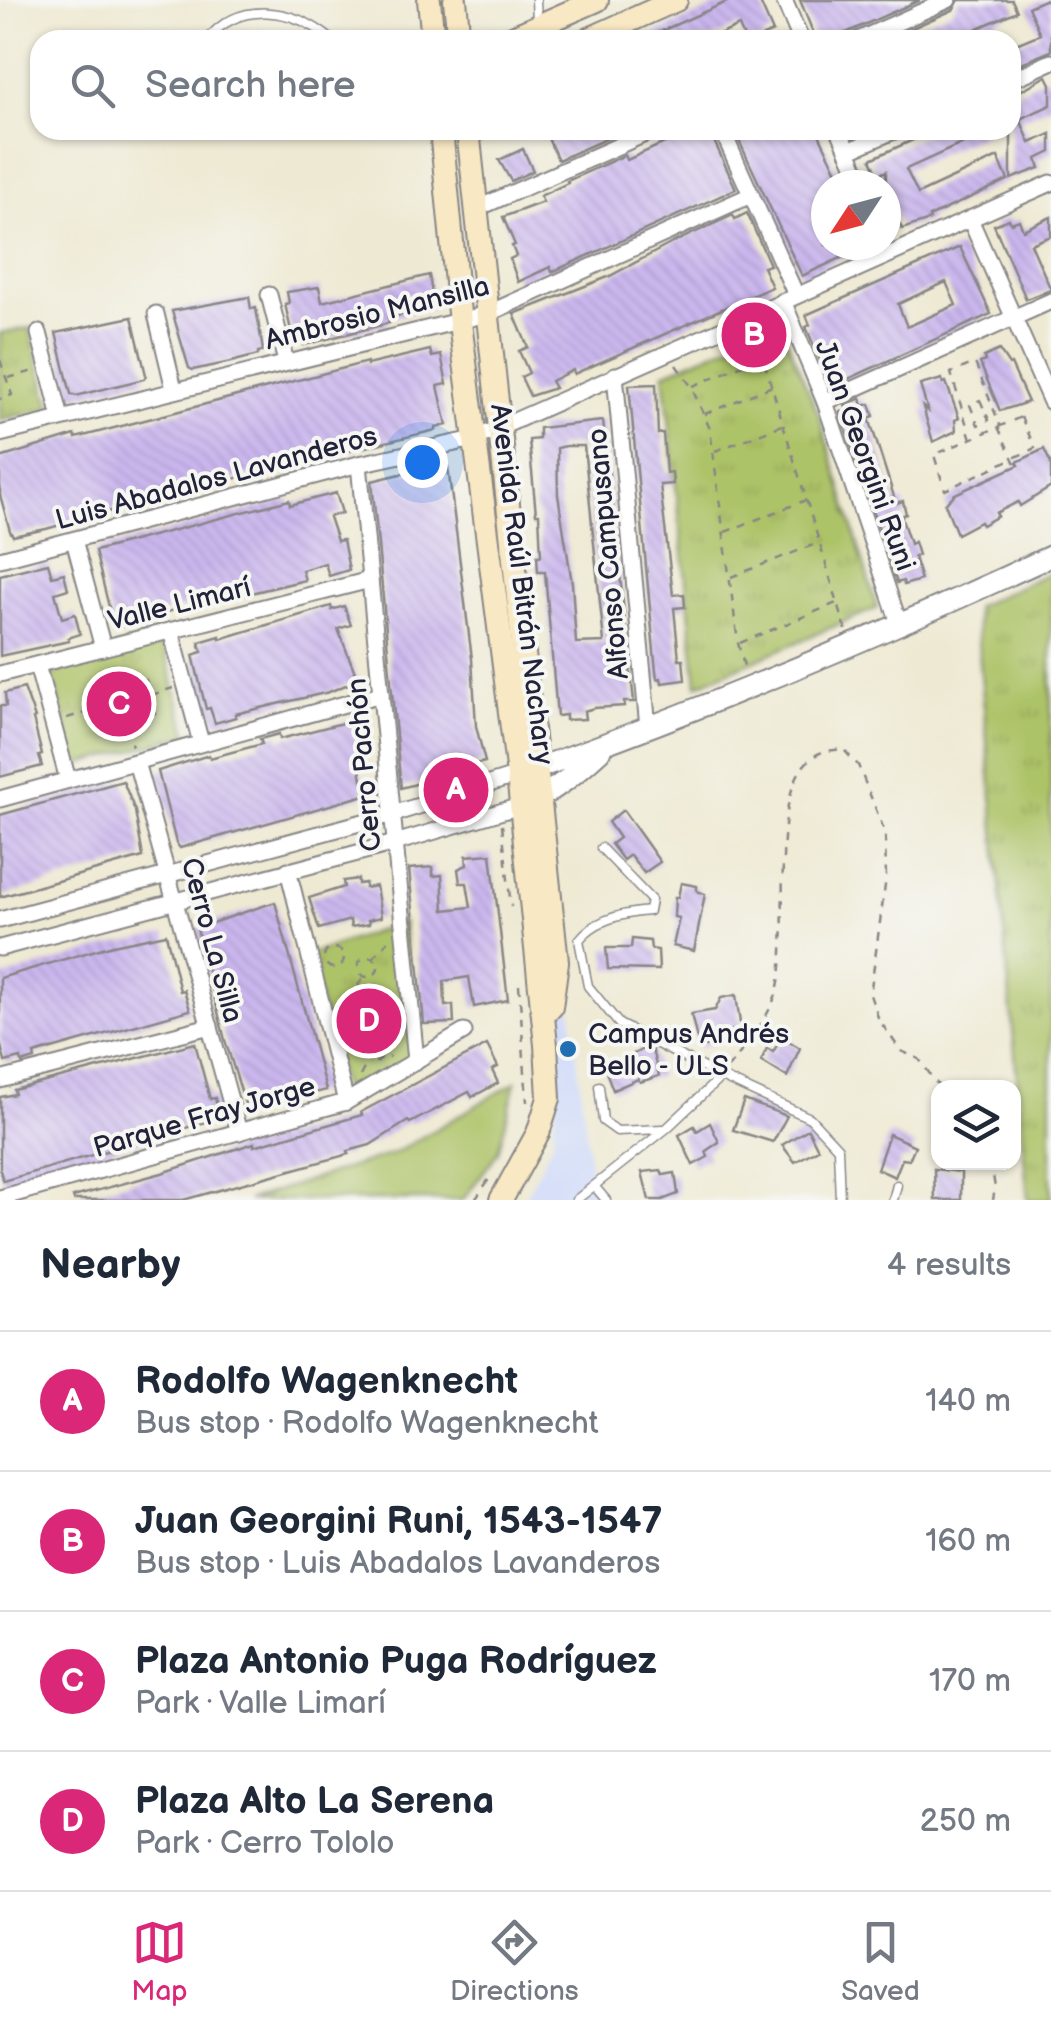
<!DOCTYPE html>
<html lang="en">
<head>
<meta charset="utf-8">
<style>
  :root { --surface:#fff; --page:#f6f6f7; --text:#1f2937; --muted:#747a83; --line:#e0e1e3; --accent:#db2777 }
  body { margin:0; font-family:"Balsamiq Sans",sans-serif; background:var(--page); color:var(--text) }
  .controls { position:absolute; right:30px; bottom:30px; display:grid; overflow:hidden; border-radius:20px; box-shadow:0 2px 8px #0004 }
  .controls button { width:90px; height:90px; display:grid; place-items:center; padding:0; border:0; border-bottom:2px solid var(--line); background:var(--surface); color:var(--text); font:50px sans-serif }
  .compass { position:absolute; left:811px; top:170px; width:90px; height:90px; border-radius:50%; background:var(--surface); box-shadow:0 2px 8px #0004; rotate:234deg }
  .you { position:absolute; left:422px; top:462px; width:35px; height:35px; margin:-25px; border:8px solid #fff; border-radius:50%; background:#1a73e8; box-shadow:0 0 0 15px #1a73e833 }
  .badge { display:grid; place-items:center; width:65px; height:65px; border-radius:50%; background:var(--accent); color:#fff; font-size:32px; font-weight:700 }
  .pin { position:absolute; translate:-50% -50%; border:5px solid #fff; box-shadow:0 2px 10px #0006 }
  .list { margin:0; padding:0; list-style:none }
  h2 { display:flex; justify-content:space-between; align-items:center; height:130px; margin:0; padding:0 40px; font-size:42px }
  h2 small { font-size:32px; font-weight:400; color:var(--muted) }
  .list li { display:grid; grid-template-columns:65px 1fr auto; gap:30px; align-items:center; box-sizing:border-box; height:140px; padding:0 40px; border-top:2px solid var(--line) }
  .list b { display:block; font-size:38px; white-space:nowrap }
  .list p { margin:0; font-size:32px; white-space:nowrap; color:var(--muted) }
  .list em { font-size:32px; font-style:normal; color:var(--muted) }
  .icon { flex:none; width:55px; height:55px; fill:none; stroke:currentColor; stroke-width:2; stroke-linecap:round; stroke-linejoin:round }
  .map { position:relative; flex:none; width:1051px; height:1200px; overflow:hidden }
  .search { position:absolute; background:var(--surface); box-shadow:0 2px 8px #0004; left:30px; right:30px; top:30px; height:110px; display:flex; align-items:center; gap:25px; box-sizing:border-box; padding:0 35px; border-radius:30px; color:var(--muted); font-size:38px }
  .sheet { height:690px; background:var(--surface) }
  nav { display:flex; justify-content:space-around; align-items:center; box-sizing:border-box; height:140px; border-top:2px solid var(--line); background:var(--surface); font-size:28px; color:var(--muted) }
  nav a { display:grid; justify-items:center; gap:5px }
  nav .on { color:var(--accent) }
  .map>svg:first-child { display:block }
</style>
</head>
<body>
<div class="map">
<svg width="1051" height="1200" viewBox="0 0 1051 1200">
  <defs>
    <pattern id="park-tufts" width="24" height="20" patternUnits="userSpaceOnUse" patternTransform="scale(2.5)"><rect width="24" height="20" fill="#adc367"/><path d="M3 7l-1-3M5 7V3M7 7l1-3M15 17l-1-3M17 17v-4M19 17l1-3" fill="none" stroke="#95a75a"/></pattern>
    <pattern id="building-back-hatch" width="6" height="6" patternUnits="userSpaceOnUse" patternTransform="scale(2.5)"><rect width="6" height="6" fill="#cbb7ee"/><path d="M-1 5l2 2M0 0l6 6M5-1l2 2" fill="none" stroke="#ae9dcd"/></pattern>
  </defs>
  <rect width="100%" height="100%" fill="#f6f6f2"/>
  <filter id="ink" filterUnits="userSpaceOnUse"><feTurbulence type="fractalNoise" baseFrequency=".01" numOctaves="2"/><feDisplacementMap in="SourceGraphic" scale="20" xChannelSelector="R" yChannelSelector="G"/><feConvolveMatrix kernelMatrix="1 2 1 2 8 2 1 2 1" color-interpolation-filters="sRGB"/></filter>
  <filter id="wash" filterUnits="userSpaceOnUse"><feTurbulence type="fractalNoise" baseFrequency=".0048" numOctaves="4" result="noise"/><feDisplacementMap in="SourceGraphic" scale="40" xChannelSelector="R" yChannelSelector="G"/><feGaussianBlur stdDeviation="2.25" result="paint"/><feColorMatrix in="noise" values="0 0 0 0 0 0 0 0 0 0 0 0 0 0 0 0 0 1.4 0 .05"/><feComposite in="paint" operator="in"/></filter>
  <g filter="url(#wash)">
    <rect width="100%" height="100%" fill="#eee9d2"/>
    <path fill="#cfdafa" d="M565,958L594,1200H524L553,1141Z"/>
    <path fill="#adc367" stroke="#687251" stroke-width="2.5" d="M516,1082L498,1152L463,1200H248L395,1153Z"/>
    <g fill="url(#park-tufts)" stroke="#687251" stroke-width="2.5">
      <path d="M780,324L819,415L877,608L697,685L664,373Z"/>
      <path d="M30,328L51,408L0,420V333Z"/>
      <path d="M1051,572V1200H1028L975,607Z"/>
      <path d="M163,644L188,735L77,765L51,673Z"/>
      <path d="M403,922L416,1061L346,1102L308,955Z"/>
    </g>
    <g id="blocks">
      <g fill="url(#building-back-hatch)" fill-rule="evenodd">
        <path d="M731,0H759L773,32L763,36L765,40H745L739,26L708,40H641Z"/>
        <path d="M800,0H920L830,40H816Z"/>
        <path d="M959,0H1012L1017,11L951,40H893L892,37L953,10Z"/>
        <path d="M1044,0H1051V51L1012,67L1011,46L1040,34L1028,7Z"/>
        <path d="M1047,76L1051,84V105L1020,119L1030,143L1051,134V152L1037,159L1040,168L1011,179V96Z"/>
        <path d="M556,130H626L558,160L546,134Z"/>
        <path d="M693,130H709L736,189L552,272L550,267L518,282L510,259L516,256L512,246L515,245L503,217L543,202L540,196L568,183L567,181L625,155L627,160Z"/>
        <path d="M745,130H817L841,180L826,185V245H869L802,276L736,134Z"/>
        <path d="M935,130H992L906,169L918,194L998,157L1008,180L929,217L930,220L902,229L886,195V171L878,175L871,159Z"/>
        <path d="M523,149L533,171L511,181L499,160Z"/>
        <path d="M747,213L770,265L763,267L772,287L574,374L573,370L551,381L555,388L530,396L521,377L529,373L519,351L528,347L514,314L608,277L674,242L733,215L735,219Z"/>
        <path d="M1051,217V236L1031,244L1051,290L1026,299L994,225L1009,219L1011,223L1019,220L1023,230Z"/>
        <path d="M960,247L991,314L835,385L827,365L823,367L806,327L810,325L806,315ZM946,282L956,305L907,327L898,304Z"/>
        <path d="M429,275L434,307L388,318L389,323L304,345L303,342L294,344L285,304L289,303L287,292L319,287L322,302Z"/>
        <path d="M249,297L251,309L256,308L263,351L258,352V355L231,362L193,370L189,368L172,311Z"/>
        <path d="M132,317L146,375L144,379L76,396L71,394L56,333Z"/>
        <path d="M430,350L432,357L441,355L447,384L438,386L447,425L435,428L436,430L183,491L46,529L13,536L10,531L0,495V458L75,435L76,438L367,362V365Z"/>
        <path d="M999,350L1009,365L1011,364L1028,402L1000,411L980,363L985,361L984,357Z"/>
        <path d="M942,379L943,383L946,382L959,418L955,420L956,431L933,442L923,407L928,411L920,385Z"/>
        <path d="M656,384L658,434L663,433L666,473L672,472L673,484L660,485L673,595L684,594L685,607L674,608L679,659H683L685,680L662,683L661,678L657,679L655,662L629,385Z"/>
        <path d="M861,398L863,406L870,404L874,416L869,418L896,503L903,501L906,514L901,516L910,544L914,542L918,555L914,557L921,580L904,585L903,581L897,583L840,412L847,411L845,405Z"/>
        <path d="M603,421L634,702H624V706L594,708L584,711L585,719L566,720V715L557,716L545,572H538L537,556H541L539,514H536L529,440L539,439V428ZM566,446H584L604,642L576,643L572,583L558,495L557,448Z"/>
        <path d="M1044,449L1051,464V487L1020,506L1018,502L996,513L998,516L982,525L980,522L957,534L945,504L955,494L1019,465L1017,462Z"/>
        <path d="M437,465L438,468L448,467L472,659L476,726L485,762L471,765L472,769L401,788L372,481Z"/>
        <path d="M336,493L342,513L329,517L337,541L343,540L349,570L329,576L325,563L302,570L305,580L184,609L183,607L117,628L113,623L95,551L289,500L290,505Z"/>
        <path d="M48,563L52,576L64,573L68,589L55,593L62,618L75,614L80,634L68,638L69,641L0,656V575Z"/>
        <path d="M331,606L332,610L344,606L351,625L338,629L358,680L329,692L235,714L236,717L215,723L210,708L206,709L193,655L202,652L199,642L220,636V639Z"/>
        <path d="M24,688L35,718L33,719L42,755L39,756L42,766L0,777V706H6L5,693Z"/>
        <path d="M350,721L362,752L357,753L365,795L180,848L176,843L158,771L209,755L210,758L262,744L260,739L279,734L280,739Z"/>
        <path d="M123,781L135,811L143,857L0,897V815Z"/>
        <path d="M623,810L660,862L644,873L630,855L623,860L611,844L619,838L608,822Z"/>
        <path d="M491,854L508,1000L474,1007L469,977L444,981L445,1006L453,1005L454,1023L424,1024L409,869L433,867V876L442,875L444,910L471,907L467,883H460L458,869L467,865L466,856Z"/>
        <path d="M358,879V884L365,883V888L376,886L381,917L368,920L369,924L351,927L350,920L319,929L309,898L344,887L343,881Z"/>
        <path d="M681,883L697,886V891L705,894L694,951L673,946L679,918L674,917L675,897H678Z"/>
        <path d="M275,902L326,1090L247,1110L225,1040L197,928Z"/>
        <path d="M166,934L180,991L184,990L190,1010L34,1054L35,1059L22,1063L21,1058L5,1062L0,1042V978L113,945Z"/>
        <path d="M632,939L650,941L651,949L658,950L659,970L608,969L606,948H631Z"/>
        <path d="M736,995L741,1030L729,1031L730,1038L699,1048L691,1014L715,1010L721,998Z"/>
        <path d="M782,1037L800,1048L787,1077L761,1061L767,1048L773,1052Z"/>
        <path d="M195,1043L210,1099L215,1098L220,1118L3,1181L0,1170V1097L15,1094L14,1090Z"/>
        <path d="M487,1045L498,1067L492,1070L498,1083L472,1097L469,1092L410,1123L408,1121L370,1145L348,1151L349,1154L183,1200H74L73,1197L162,1173L254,1143V1146L362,1115L361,1112Z"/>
        <path d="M647,1047L652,1050L659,1076L640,1082L638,1079L613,1090L605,1069Z"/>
        <path d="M744,1100L787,1116L773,1142L733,1130Z"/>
        <path d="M710,1123L719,1142L706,1151L708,1157L693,1165L679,1135L694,1126L697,1131Z"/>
        <path d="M808,1129L818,1149L795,1162L782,1145Z"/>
        <path d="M889,1134L915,1146L909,1160L902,1159L895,1177L877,1169Z"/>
        <path d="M934,1169L961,1172V1200H935Z"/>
        <path d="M661,1170L663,1175L675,1173L678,1194L662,1200H649L642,1172Z"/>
      </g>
    </g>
  </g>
  <g filter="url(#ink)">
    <use href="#blocks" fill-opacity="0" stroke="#888686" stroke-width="2.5"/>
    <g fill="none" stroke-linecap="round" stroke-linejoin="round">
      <g stroke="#888686" stroke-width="11">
        <g id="service">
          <path d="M536,0L537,20"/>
          <path d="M207,40C239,0 293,7 332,40"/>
          <path d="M601,848L651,900L649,911C624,913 594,920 579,940L588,986L619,1024L721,1077L810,1118L838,1148L840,1200"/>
          <path d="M599,1086L603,1121L617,1131L662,1129"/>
          <path d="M595,1187L606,1200"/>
          <path d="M576,1200L667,1128L721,1077"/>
          <path d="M893,1200L897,1185"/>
        </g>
      </g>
      <g stroke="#888686" stroke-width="19">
        <g id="minor">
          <path d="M784,0L801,40"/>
          <path d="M858,40L948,0"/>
          <path d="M1011,80L1051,62"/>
          <path d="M722,130L796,295"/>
          <path d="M839,130L863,185"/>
          <path d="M848,151L896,130"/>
          <path d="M476,209L654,130"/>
          <path d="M970,219L1051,402"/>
          <path d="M269,295L286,362"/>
          <path d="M783,301L825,402L900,626"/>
          <path d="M156,314L174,389"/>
          <path d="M39,333L61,418"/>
          <path d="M615,375L648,728"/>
          <path d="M825,402L1051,301"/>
          <path d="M0,434L487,314L751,195"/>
          <path d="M359,464L416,1061"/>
          <path d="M74,540L103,648"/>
          <path d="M0,559L359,464L474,439L1051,183"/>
          <path d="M171,631L201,743"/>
          <path d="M37,665L68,780"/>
          <path d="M0,674L370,580"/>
          <path d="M136,762L239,1132"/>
          <path d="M0,799L381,694"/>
          <path d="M288,870L346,1102"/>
          <path d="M0,920L393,814L518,775"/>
          <path d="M0,948L395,843L520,806"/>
          <path d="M0,1080L210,1026"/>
          <path d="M0,1198L346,1102L464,1032"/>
        </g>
      </g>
      <g stroke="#888686" stroke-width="24">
        <g id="tertiary">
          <path d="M521,774C701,711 878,636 1051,556"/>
          <path d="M526,803C555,792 578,771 600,751"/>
        </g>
      </g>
      <g stroke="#888686" stroke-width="26">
        <g id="secondary">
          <path d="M429,0L433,40"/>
          <path d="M455,0L459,40"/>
          <path d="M506,40L597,0"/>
          <path d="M587,40L676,0"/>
          <path d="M441,130L460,323L518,775L546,1045L549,1098L538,1133L501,1200"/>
          <path d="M468,130L557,962L551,1007"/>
        </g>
      </g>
      <g stroke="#888686" stroke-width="2.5" stroke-dasharray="8 8" stroke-linecap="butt">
        <path d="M755,332L846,630"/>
        <path d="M0,360L12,395L0,399"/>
        <path d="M676,365L691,386L710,429L738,643L745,670"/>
        <path d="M8,378L34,371"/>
        <path d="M693,386L759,358"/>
        <path d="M980,400L989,420L978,425L970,405Z"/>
        <path d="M705,414L772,386"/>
        <path d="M1021,417L1035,448L945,490L934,455L1021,417L1027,415"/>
        <path d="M998,427L1018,470"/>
        <path d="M971,439L951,373L975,363L1000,425"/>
        <path d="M715,451L782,425"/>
        <path d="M725,532L806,500"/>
        <path d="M731,577L821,542"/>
        <path d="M740,643L839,602"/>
        <path d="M108,664L114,685L84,693L94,729L124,721L132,746"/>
        <path d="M116,685L145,677L155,713L126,721"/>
        <path d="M151,695L173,688"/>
        <path d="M67,718L88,712"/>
        <path d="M502,825L511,907"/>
        <circle cx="334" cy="958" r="10"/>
        <circle cx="368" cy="967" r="10"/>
        <path d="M373,958L388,941"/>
        <path d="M519,985L527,1102"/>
        <circle cx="368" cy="1020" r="22"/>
        <path d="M355,1001V991L363,977"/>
        <path d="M383,1056L378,1045L370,1043L364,1048L371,1062H378L383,1056L390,1057"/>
        <path d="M728,1068C745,1047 765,1023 775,997C796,941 760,779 820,753C826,750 836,750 843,749L858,765L885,832L886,878L870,995L879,1020L901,1051L919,1059L940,1088"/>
        <path d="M360,1076L368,1061"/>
        <path d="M991,1162L995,1188L993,1200"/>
        <path d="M475,1200L489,1179"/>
      </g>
      <use href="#service" stroke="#fff" stroke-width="8"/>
      <use href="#minor" stroke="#fff" stroke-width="15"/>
      <use href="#tertiary" stroke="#fff" stroke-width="20"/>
      <use href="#secondary" stroke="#f8e8c3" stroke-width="22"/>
    </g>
  </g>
  <circle fill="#1f6fb2" stroke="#f6f6f2" stroke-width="4" cx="568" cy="1049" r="10"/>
  <g text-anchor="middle" stroke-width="8" stroke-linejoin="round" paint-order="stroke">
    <g font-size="28" fill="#22223b" stroke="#f6f6f2">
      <text transform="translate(377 312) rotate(-14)" y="10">Ambrosio Mansilla</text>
      <text transform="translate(866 455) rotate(70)" y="10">Juan Georgini Runi</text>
      <text transform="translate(216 477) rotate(-15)" y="10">Luis Abadalos Lavanderos</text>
      <text transform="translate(607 554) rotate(-95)" y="10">Alfonso Campusano</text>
      <text transform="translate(523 584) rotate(83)" y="10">Avenida Raúl Bitrán Nachary</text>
      <text transform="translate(179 603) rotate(-14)" y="10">Valle Limarí</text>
      <text transform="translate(363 765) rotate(-95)" y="10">Cerro Pachón</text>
      <text transform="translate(213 940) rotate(75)" y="10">Cerro La Silla</text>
      <text transform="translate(204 1116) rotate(-16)" y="10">Parque Fray Jorge</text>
    </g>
    <g font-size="28" fill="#22223b" stroke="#f6f6f2" text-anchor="start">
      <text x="588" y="1043">Campus Andrés<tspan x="588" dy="32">Bello - ULS</tspan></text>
    </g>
  </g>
</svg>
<div class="controls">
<button><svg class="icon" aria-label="layers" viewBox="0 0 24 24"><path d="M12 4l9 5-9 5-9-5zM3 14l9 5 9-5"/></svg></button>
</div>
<svg class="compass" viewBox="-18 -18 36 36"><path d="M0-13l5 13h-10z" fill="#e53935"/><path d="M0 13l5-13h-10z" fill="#747a83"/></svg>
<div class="you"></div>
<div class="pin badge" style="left:456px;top:790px">A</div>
<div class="pin badge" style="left:754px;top:335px">B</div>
<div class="pin badge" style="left:119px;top:704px">C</div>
<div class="pin badge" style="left:369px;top:1021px">D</div>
<div class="search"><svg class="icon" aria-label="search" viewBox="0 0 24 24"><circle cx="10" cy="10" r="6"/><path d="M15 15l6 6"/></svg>Search here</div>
</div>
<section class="sheet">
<h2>Nearby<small>4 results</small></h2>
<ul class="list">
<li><span class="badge">A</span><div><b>Rodolfo Wagenknecht</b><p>Bus stop · Rodolfo Wagenknecht</p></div><em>140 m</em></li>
<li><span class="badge">B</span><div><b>Juan Georgini Runi, 1543-1547</b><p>Bus stop · Luis Abadalos Lavanderos</p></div><em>160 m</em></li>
<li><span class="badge">C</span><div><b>Plaza Antonio Puga Rodríguez</b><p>Park · Valle Limarí</p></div><em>170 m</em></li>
<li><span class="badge">D</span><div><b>Plaza Alto La Serena</b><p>Park · Cerro Tololo</p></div><em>250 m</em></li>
</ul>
</section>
<nav>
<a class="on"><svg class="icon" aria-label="map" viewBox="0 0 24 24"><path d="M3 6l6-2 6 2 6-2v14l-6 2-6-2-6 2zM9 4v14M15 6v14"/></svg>Map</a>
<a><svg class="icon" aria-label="directions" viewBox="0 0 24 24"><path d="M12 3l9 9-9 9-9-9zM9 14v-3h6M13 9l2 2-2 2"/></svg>Directions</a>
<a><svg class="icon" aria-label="saved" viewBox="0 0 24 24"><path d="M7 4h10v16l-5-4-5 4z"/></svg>Saved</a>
</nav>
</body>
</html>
